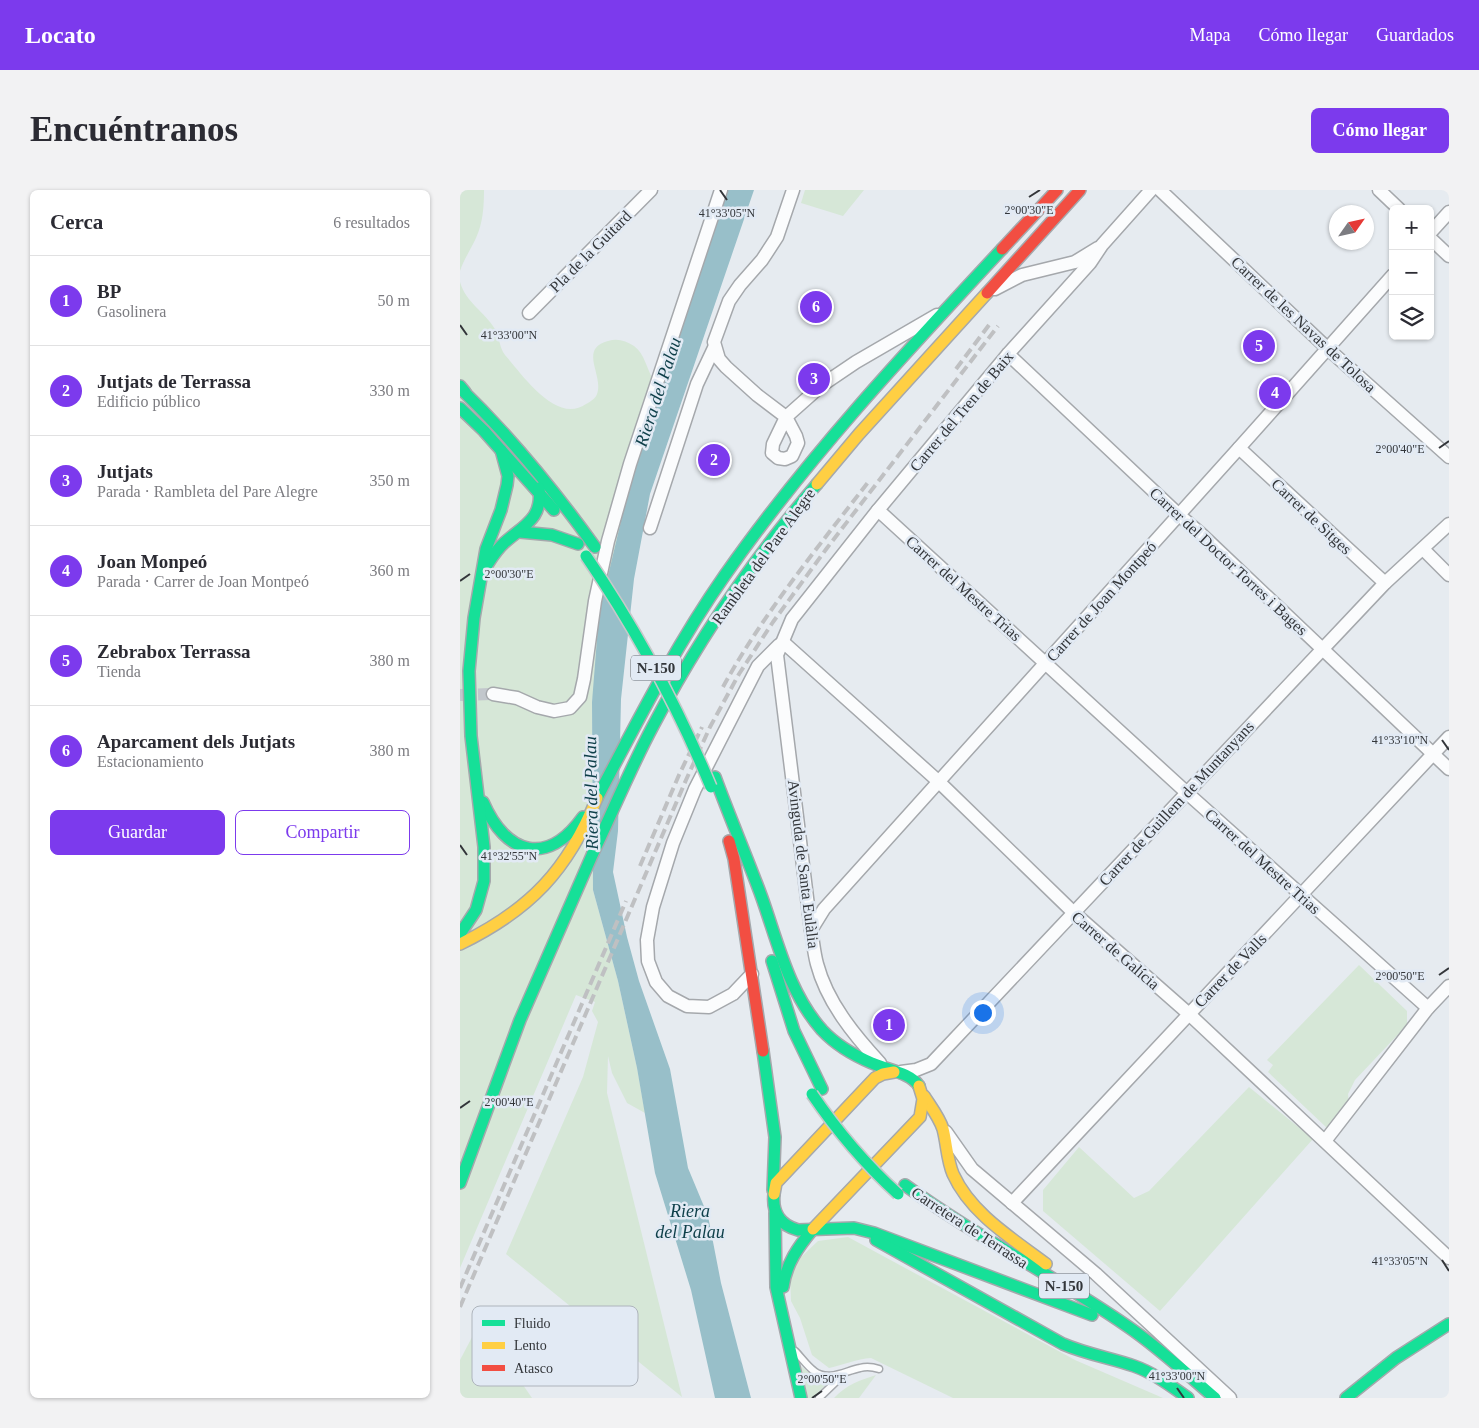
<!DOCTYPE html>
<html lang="es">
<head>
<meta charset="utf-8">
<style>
  :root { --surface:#fff; --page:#f2f2f3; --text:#2b2b33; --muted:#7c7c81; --line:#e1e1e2; --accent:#7c3aed }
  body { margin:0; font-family:Georgia,serif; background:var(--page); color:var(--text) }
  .controls { position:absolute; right:15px; top:15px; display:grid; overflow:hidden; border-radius:8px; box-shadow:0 1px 4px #0004 }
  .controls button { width:45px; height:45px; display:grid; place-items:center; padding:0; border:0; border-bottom:1px solid var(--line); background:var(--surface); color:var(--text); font:25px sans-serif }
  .compass { position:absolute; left:869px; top:15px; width:45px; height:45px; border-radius:50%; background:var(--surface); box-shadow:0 1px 4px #0004; rotate:56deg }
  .you { position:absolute; left:522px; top:822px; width:18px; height:18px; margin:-12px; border:4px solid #fff; border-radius:50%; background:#1a73e8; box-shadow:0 0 0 8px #1a73e833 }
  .badge { display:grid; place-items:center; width:32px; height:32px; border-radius:50%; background:var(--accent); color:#fff; font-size:16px; font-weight:700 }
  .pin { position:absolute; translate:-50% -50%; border:2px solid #fff; box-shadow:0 1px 5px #0006 }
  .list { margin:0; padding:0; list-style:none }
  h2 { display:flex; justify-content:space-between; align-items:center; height:65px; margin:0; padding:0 20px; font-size:21px }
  h2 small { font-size:16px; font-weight:400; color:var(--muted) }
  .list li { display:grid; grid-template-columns:32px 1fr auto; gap:15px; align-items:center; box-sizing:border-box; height:90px; padding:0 20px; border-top:1px solid var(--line) }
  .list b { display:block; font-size:19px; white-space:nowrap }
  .list p { margin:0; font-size:16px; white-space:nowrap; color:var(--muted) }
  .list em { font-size:16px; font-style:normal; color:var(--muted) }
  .actions { display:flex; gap:10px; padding:15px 20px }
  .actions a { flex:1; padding:11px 0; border:1px solid var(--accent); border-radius:8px; text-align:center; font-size:18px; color:var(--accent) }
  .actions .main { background:var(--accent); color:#fff }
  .icon { flex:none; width:28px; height:28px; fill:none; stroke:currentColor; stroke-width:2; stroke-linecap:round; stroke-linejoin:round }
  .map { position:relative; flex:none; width:989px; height:1208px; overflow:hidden; border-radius:8px }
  header { display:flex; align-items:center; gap:30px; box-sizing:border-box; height:70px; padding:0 25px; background:var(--accent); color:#fff }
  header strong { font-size:24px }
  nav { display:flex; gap:28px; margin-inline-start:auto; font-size:18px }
  .intro { display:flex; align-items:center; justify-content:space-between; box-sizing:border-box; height:120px; padding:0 30px }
  h1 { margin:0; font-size:35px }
  .button { padding:12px 22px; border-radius:8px; background:var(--accent); color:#fff; font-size:18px; font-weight:700 }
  main { display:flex; gap:30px; padding:0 30px }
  aside { flex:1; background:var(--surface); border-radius:8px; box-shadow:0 1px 4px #0004 }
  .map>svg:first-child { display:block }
</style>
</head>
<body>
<header>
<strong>Locato</strong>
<nav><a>Mapa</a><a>Cómo llegar</a><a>Guardados</a></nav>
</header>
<div class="intro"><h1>Encuéntranos</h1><a class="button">Cómo llegar</a></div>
<main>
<aside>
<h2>Cerca<small>6 resultados</small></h2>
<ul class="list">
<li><span class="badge">1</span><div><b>BP</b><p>Gasolinera</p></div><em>50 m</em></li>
<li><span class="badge">2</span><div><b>Jutjats de Terrassa</b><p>Edificio público</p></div><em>330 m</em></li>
<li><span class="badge">3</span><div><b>Jutjats</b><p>Parada · Rambleta del Pare Alegre</p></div><em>350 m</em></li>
<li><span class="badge">4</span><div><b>Joan Monpeó</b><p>Parada · Carrer de Joan Montpeó</p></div><em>360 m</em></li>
<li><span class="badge">5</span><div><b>Zebrabox Terrassa</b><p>Tienda</p></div><em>380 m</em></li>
<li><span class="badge">6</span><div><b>Aparcament dels Jutjats</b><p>Estacionamiento</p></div><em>380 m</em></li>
</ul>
<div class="actions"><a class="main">Guardar</a><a>Compartir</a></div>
</aside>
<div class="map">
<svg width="989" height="1208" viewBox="0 0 989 1208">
  <rect width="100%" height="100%" fill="#e6ebf0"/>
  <g fill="#d6e7d7">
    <path d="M0,0H24C24,16 23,33 16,48C11,59 4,69 0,81Z"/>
    <path d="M345,0H404L383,26L341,13Z"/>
    <path d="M0,92C6,113 25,122 35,139C40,148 39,157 45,165C62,184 96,235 126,214C130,212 136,208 137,204C144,185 118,159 148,151C158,148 166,151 174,156C185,164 186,178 193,189C195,192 199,195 201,197L166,310L132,512L133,700L158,791L177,878L185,923L167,913L152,883L148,866L147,903L222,1207L46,1064L123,887L138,832L132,821L135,812L116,805L0,1078Z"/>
    <path d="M899,775L947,821V835L895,890L888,904L889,914L867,938L808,882L813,875L807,870Z"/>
    <path d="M789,897L853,949L700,1121L583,1021V1000L619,957L674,1008L689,1001Z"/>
    <path d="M388,1047L615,1170L703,1208H493L411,1168C397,1169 383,1175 369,1178L352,1165L340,1128L331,1111L330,1085L338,1070L358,1051Z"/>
    <path d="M20,1132L72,1208H0V1170Z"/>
    <path d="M341,1176C351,1185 358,1189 371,1189L353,1208H348Z"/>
    <path d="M416,1185L399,1208H374C386,1195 400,1190 416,1185Z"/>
  </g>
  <path fill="#98bfc9" d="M267,0H294L190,304L174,389L161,509L158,641L153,682L167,747L179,791L210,879L228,978L248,1026L261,1093L291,1208H255L231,1100L195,983L177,878L158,791L133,700L132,512L139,424L166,310L201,197Z"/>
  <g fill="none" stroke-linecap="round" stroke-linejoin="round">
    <path stroke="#c2c7cc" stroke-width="12" stroke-dasharray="12 6" stroke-linecap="butt" d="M0,505L33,504"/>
    <g stroke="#a5a8ac" stroke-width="9">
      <g id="lane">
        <path d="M335,1161C341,1167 347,1176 354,1181C368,1192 385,1181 400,1178C407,1176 413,1177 419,1179"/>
        <path d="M359,1208L384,1184"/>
      </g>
    </g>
    <g stroke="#a5a8ac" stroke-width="15">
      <g id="street">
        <path d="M333,0L317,47L302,70L280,95L269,111L254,152L259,169L266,177L297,205L326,227L336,246L338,253L332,266L325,269L318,268L312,263L313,254L326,227L362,195L396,172L477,125"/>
        <path d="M700,0L867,158L989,267"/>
        <path d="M919,0L939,19"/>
        <path d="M970,43L989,22"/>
        <path d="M970,48L989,66"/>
        <path d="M535,99L562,85L615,72L638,58"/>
        <path d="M69,123L191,0"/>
        <path d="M548,164L719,325L740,343L989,579"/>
        <path d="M779,258L925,393"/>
        <path d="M418,320L726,602L968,818"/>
        <path d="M190,338L237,194L254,158"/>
        <path d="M963,359L989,385"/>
        <path d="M323,452L478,591L614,723L729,824L989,1068"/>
        <path d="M33,504L57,508L77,517L94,521L110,518L120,507L124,489L135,411L148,351L170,274L261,0"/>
        <path d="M351,740L364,719L779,258L933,85"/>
        <path d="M292,784L273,804L249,817L227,816L208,806L196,792L188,771L187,750L193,717L213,653L235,599L298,476L319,455"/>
        <path d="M420,873C394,845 367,812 357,774C354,763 353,751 351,740L317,465L332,429L418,320L548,164L630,73L642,55L691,0"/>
        <path d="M441,882L456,880L471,874L925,393L989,334"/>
        <path d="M486,942L512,979L636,1084L770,1208"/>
        <path d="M865,951L968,818L989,796"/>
        <path d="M552,1013L989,547"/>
      </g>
    </g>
    <g stroke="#a5a8ac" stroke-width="14">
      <g id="fast">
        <path d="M0,196L5,202"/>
        <path d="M0,198C51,247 94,300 135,357"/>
        <path d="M0,218L24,241L94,320"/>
        <path d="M60,342L92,345L118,354"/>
        <path d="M25,378C31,369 36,360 44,353C64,335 83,329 79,298"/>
        <path d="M255,587C270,628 287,667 302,708C318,753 329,803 362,840C376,855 393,865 412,873C427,880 450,882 459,896"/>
        <path d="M137,608C177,532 216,455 265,385C347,268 445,163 542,59"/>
        <path d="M23,612C46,665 87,677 123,627"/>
        <path d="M133,663C153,621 171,577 193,536C238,450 294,368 357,294"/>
        <path d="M0,744L16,720L24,691V657L11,546L9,481L14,428L26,359L41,320L47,295L48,286L41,260"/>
        <path d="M312,771L334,841L362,899"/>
        <path d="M303,861L315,947L313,1000"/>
        <path d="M0,993L60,830L133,663"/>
        <path d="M445,995C516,1047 595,1086 667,1136C698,1157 726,1183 755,1208"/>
        <path d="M314,1004C312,1023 320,1035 338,1040L394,1038L414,1043L632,1125"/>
        <path d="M315,1023L316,1097L341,1208"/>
        <path d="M416,1050L603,1154C626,1164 651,1168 674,1176C694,1183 711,1196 728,1208"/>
        <path d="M323,1097C326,1074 338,1057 353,1039"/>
        <path d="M886,1208L936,1168L989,1134"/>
      </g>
    </g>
    <g stroke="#a5a8ac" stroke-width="14">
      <g id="slow">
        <path d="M357,294L399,244L527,103"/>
        <path d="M0,754C70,720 108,680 137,608"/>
        <path d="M464,906C471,917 479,927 483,939C487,954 487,970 493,984C511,1024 553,1049 586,1074"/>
        <path d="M314,1004L316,993L415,888L423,884L434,882"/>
        <path d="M353,1039L460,927L463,909L459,896"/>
      </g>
    </g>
    <g stroke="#a5a8ac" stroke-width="14">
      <g id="jam">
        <path d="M542,59L597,0"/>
        <path d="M527,103L620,0"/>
        <path d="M269,651L274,669L303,861"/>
      </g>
    </g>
    <use href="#lane" stroke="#fbfcfd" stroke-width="6"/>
    <use href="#street" stroke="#fbfcfd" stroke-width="12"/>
    <use href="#fast" stroke="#16e098" stroke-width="11"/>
    <use href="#slow" stroke="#ffcf43" stroke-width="11"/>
    <use href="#jam" stroke="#f24e42" stroke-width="11"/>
    <g stroke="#bfc0c2" stroke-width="4" stroke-dasharray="10 5" stroke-linecap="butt">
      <path d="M496,179L532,131"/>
      <path d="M263,497C302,425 359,356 409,291"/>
      <path d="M180,676L219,585L242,537"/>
      <path d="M0,1098L166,711"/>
      <path d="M0,1117L226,590L250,537L279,484L313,432L367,358L538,136"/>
    </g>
    <g stroke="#c6c8ca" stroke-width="14" stroke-linecap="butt">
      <g id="fast-bridge">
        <path d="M126,366C176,439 217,515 251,597"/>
        <path d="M352,904C377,941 405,974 438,1004"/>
      </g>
    </g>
    <use href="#fast-bridge" stroke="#16e098" stroke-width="11"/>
  </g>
  <path fill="none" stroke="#33363a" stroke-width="2" d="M260,0L267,10M569,7L580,0M0,135L7,145M979,258L989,251M0,391L10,384M982,550L989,560M0,655L7,665M979,785L989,778M0,918L10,911M982,1070L989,1081M717,1198L724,1208M352,1208L362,1201"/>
  <g text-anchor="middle" stroke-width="5" stroke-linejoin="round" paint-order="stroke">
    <g fill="#e2eaf4" stroke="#686c72" stroke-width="1">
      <rect x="171" y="465.5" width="50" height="25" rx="4"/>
      <rect x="579" y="1083.5" width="50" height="25" rx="4"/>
    </g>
    <g font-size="15" font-weight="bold" fill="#33363a">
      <text x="196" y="483">N-150</text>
      <text x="604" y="1101">N-150</text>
    </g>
    <g font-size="16" fill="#33363a" stroke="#e2eaf4">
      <text transform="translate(130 61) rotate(-45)" y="6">Pla de la Guitard</text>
      <text transform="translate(844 134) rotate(43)" y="6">Carrer de les Navas de Tolosa</text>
      <text transform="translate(501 221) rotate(-50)" y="6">Carrer del Tren de Baix</text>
      <text transform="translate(852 326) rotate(43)" y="6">Carrer de Sitges</text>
      <text transform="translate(303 366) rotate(-54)" y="6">Rambleta del Pare Alegre</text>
      <text transform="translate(769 371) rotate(43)" y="6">Carrer del Doctor Torres i Bages</text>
      <text transform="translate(504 398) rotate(42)" y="6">Carrer del Mestre Trias</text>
      <text transform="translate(641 411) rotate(-48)" y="6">Carrer de Joan Montpeó</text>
      <text transform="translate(716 613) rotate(-47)" y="6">Carrer de Guillem de Muntanyans</text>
      <text transform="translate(803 671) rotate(42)" y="6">Carrer del Mestre Trias</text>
      <text transform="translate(344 674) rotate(83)" y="6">Avinguda de Santa Eulàlia</text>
      <text transform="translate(656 760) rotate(41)" y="6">Carrer de Galícia</text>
      <text transform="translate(770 780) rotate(-46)" y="6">Carrer de Valls</text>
      <text transform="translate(510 1037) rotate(33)" y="6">Carretera de Terrassa</text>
    </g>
    <g font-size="18" font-style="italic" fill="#0e3f49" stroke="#e2eaf4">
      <text transform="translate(198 202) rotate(-72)" y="6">Riera del Palau</text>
      <text transform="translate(131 603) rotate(-91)" y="6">Riera del Palau</text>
      <text x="230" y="1027">Riera<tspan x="230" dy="21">del Palau</tspan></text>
    </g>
  </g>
  <rect x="12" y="1116" width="166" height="80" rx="8" fill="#e2eaf4" stroke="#aeb4bc" stroke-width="1"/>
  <rect x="22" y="1130" width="23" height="6" fill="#16e098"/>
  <rect x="22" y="1152" width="23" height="7" fill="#ffcf43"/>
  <rect x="22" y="1175" width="23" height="6" fill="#f24e42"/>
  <g font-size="14" fill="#33363a">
    <text x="54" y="1138">Fluido</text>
    <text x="54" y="1160">Lento</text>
    <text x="54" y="1183">Atasco</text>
  </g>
  <g font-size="12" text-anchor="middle" fill="#33363a" stroke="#e2eaf4" stroke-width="5" stroke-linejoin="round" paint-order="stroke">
    <text x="569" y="24">2°00'30"E</text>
    <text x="267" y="27">41°33'05"N</text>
    <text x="49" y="149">41°33'00"N</text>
    <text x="940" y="263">2°00'40"E</text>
    <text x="49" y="388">2°00'30"E</text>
    <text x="940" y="554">41°33'10"N</text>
    <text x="49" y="670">41°32'55"N</text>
    <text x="940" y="790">2°00'50"E</text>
    <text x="49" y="916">2°00'40"E</text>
    <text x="940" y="1075">41°33'05"N</text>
    <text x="717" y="1190">41°33'00"N</text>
    <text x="362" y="1193">2°00'50"E</text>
  </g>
</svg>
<div class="controls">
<button>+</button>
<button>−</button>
<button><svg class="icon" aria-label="layers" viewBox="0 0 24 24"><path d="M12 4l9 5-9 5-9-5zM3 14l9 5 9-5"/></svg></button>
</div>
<svg class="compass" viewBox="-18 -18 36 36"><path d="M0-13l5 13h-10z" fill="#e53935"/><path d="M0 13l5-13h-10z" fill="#7c7c81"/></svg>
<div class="you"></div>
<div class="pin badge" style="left:429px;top:835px">1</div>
<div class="pin badge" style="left:254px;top:270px">2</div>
<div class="pin badge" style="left:354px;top:189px">3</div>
<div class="pin badge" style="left:815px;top:203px">4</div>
<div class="pin badge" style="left:799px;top:156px">5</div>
<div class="pin badge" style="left:356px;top:117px">6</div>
</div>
</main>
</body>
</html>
